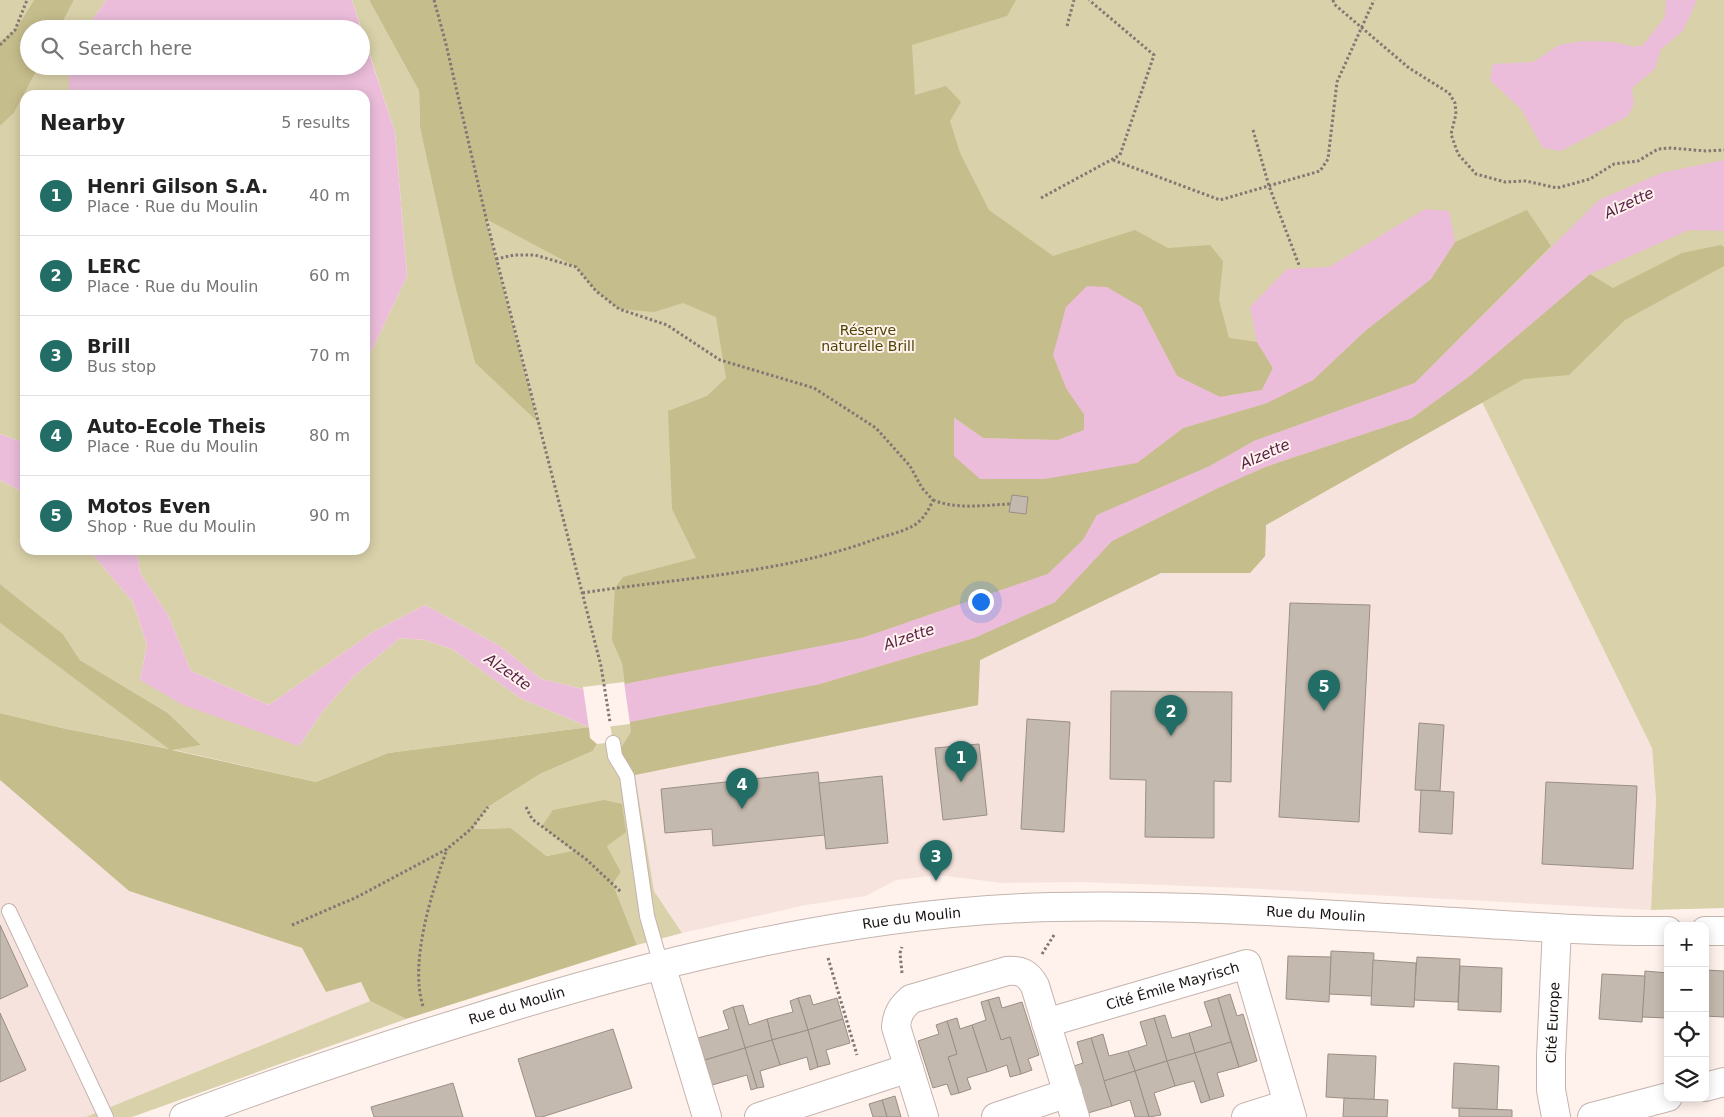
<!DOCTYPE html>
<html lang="en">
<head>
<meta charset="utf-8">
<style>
  :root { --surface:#fff; --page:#f6f6f6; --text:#222; --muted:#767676; --line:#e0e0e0; --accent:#236d67 }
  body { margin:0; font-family:"DejaVu Sans",sans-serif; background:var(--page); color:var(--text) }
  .controls { position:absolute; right:15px; bottom:15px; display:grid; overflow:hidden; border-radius:10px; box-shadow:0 2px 12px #0003 }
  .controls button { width:45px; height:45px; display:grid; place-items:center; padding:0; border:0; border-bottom:1px solid var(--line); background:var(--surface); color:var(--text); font:25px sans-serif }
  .you { position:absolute; left:980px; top:601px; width:18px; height:18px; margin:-12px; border:4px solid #fff; border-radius:50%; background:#1a73e8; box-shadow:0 0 0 8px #1a73e833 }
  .badge { display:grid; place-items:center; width:32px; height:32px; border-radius:50%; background:var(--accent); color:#fff; font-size:16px; font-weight:700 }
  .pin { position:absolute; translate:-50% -41px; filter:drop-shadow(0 1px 2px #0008) }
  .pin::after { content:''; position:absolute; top:26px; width:18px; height:15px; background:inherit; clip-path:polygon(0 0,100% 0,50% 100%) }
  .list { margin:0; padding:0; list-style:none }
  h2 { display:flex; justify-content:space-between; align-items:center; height:65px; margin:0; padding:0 20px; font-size:21px }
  h2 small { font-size:16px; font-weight:400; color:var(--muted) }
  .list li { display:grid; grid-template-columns:32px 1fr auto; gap:15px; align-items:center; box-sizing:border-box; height:80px; padding:0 20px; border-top:1px solid var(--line) }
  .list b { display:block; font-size:19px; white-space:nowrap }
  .list p { margin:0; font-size:16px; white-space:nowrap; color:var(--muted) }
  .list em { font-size:16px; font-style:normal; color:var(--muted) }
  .icon { flex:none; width:28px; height:28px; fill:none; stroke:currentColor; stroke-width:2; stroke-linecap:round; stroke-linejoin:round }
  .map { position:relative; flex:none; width:1724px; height:1117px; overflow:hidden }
  .search { position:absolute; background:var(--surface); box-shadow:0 2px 12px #0003; left:20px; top:20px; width:350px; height:55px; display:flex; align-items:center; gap:12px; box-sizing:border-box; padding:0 18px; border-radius:28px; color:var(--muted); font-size:19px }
  .panel { position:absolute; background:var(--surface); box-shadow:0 2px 12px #0003; left:20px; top:90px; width:350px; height:465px; border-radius:15px }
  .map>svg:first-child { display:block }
</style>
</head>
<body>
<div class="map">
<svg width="1724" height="1117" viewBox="0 0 1724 1117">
  <rect width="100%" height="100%" fill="#fff1ec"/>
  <g fill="#f7e3dd">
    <path d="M1482,402L1652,748L1656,799L1651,910L1242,888L1082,882L1002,883L938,875L896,880L866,896L806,905L682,933L654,891L635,775L978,705L980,660L1161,573H1250L1265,556V525Z"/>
    <path d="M0,780L129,891L302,948L326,992L361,982L370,1001L86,1117H0Z"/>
  </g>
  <g fill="#d9d1a9">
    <path d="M0,0H34L15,30L0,41Z"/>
    <path d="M74,0H106L86,29H59Z"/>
    <path d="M352,0H369L419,91L420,128L453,278L475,363L538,421L486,218L446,44L434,0H1724V908L1651,910L1656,799L1652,748L1482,402L1266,525L1265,556L1250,573H1161L980,660L978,705L635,775L654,891L682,933L637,945L613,884L621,872L607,846L545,856L511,828L471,829L488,807L540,774L593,751L597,744L613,742L604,687L583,689L541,679L500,646L425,605L373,632L269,705L191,671L168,615L140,573L138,558L131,550H365V365L407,276L395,132Z"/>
    <path d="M39,66H69V91L72,95H25V443L0,434V126L14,113Z"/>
    <path d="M0,480L25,493V550H89L133,602L147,645L140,680L299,746L323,711L354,676L400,638L425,640L452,649L520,698L589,727L388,753L316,782L170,749L62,728L0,713V623L170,749L201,745L168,713L80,660L63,634L0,584Z"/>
    <path d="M370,1001L406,1019L132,1117H86Z"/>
  </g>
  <g fill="#c6bd8c">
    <path d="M34,0H74L59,29H29V66H39L14,113L0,126V41L15,30Z"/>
    <path d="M369,0H1016L1007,16L912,45L915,95L946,86L961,102L950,121L960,153L989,210L1053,256L1135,230L1168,248L1210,245L1223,261L1219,300L1229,338L1257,342L1273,368L1262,390L1220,397L1177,376L1141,307L1066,388L1084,414V430L1058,440L983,438L955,418L954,456L1137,463L1183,428L1267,403L1313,380L1365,331L1431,279L1455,242L1527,210L1551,246L1415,383L1254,441L1210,466L1097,515L1083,540L1048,574L862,638L625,684L622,663L612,640L615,588L623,577L696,558L672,509L668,411L707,396L726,378L716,317L683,303L654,312L619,309L596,291L576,267L486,219L538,422L475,363L453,278L420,128L419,91Z"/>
    <path d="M1721,245L1724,247V266L1625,320L1569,375L1524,379L1266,525L1265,556L1250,573H1161L980,660L978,705L635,775L619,751L631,732L630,722L820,684L974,638L1055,602L1112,541L1218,488L1265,467L1412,418L1471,375L1590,274L1613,288L1682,253Z"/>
    <path d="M0,584L63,634L80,660L168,713L201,745L172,750L316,782L388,753L589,727L590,738L597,744L593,751L540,774L488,807L472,829L511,828L546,856L573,851L542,826L553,810L604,800L622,804L626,832L607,846L621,872L613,884L637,945L406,1019L370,1001L361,982L326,992L302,948L129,891L0,780V713L62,728L169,749L0,623Z"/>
  </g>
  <g fill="#ebbdda">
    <path d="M106,0H352L361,29H86Z"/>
    <path d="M1666,0H1697L1683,31L1661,49L1655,69L1632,88L1634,104L1628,116L1561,151L1543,148L1521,109L1490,80L1493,64L1533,62L1559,45L1583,41L1614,42L1635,47L1643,45L1665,17Z"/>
    <path d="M361,29L395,132L407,276L365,365V95H72L69,91V66H361Z"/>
    <path d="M1724,160V231L1689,230L1590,274L1471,375L1412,418L1265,467L1218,488L1112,541L1055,602L974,638L820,684L630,722L589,727L520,698L452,649L425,640L400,638L354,676L323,711L299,746L183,705L140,680L147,645L133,602L89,550H131L138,558L140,573L168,615L191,671L269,705L373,632L425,605L500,646L541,679L583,689L625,684L862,638L1048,574L1083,540L1097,515L1210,466L1254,441L1415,383L1599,200L1661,173Z"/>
    <path d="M1425,209L1449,211L1455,242L1431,279L1365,331L1313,380L1267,403L1183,428L1137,463L1045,479H980L954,456V418L983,438L1058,440L1084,430V414L1066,388L1053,355L1066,307L1087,286L1107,287L1141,307L1177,376L1220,397L1262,390L1273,368L1257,342L1250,307L1287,269L1329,267Z"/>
    <path d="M0,434L25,443V493L0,480Z"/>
  </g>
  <path fill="#fff1ec" d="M624,682L630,724L589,729L583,687Z"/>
  <g fill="#c4b9ae" stroke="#998f84">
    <path d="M1012,495L1028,497L1026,514L1009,512Z"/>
    <path d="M1290,603L1370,605L1359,822L1279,817Z"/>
    <path d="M1111,691L1232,692L1231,782L1214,781V838L1145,837L1146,780L1110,779Z"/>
    <path d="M1027,719L1070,722L1064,832L1021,829Z"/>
    <path d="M1419,723L1444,725L1440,791L1415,790Z"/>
    <path d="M979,744L987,815L943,820L935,748Z"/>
    <path d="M818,772L825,835L713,846L712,829L665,833L661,789Z"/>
    <path d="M882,776L888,843L826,849L819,783Z"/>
    <path d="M1546,782L1637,786L1633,869L1542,864Z"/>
    <path d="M1421,790L1454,792L1452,834L1419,832Z"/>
    <path d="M0,925L28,986L0,999Z"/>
    <path d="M1331,951L1374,953L1372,996L1329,994Z"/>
    <path d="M1288,956L1331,957L1329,1002L1286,999Z"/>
    <path d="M1417,957L1460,959L1458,1002L1414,1000Z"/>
    <path d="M1373,960L1416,963L1414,1007L1371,1005Z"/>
    <path d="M1460,966L1502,968L1501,1012L1458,1010Z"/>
    <path d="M1705,970L1724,971V1017L1705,1016Z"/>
    <path d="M1645,971L1668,973V1018L1642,1017Z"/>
    <path d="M1602,974L1645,976L1642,1022L1599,1019Z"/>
    <path d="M1230,994L1237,1016L1243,1014L1257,1061L1239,1067L1218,998Z"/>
    <path d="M810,995L813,1005L837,998L843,1019L808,1030L798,998Z"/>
    <path d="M999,997L1002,1008L1022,1002L1039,1055L1028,1059L1032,1070L1021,1074L1010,1037L1001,1040L988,1000Z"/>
    <path d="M798,998L808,1030L772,1040L767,1019L793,1012L790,1001Z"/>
    <path d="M1218,998L1231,1042L1195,1053L1189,1033L1212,1026L1204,1002Z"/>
    <path d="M988,1000L1001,1040L1010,1037L1021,1074L1010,1077L1007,1065L987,1072L972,1025L986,1020L981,1002Z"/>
    <path d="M743,1005L749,1025L767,1019L772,1040L745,1048L733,1007Z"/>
    <path d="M733,1007L745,1048L705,1060L698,1038L729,1029L723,1011Z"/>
    <path d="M0,1013L26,1070L0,1082Z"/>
    <path d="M1165,1015L1172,1038L1189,1033L1195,1053L1167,1061L1154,1018Z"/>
    <path d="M957,1018L960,1029L972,1025L987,1072L967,1078L971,1089L959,1093L948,1057L957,1054L947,1021Z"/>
    <path d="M1154,1018L1167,1061L1135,1071L1128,1051L1147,1045L1140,1022Z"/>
    <path d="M843,1019L850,1043L826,1050L830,1064L818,1067L808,1030Z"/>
    <path d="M947,1021L957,1054L948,1057L959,1093L951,1095L947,1084L933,1088L918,1041L939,1034L936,1025Z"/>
    <path d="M613,1029L632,1088L542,1117H536L518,1059Z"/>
    <path d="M808,1030L818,1067L810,1070L807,1057L780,1065L772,1040Z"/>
    <path d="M1103,1034L1109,1056L1128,1051L1135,1071L1104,1081L1091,1038Z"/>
    <path d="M1091,1038L1112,1106L1088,1113L1074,1066L1083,1063L1077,1042Z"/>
    <path d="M772,1040L780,1065L760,1071L764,1087L757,1088L745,1048Z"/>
    <path d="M1231,1042L1239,1067L1217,1073L1224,1096L1210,1100L1195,1053Z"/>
    <path d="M745,1048L757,1088L751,1090L747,1075L712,1085L705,1060Z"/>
    <path d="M1195,1053L1210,1100L1201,1103L1194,1081L1175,1086L1167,1061Z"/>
    <path d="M1328,1054L1376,1056L1374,1100L1326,1097Z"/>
    <path d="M1167,1061L1175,1086L1154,1093L1161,1115L1149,1117L1135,1071Z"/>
    <path d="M1454,1063L1499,1066L1497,1110L1452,1108Z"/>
    <path d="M1135,1071L1149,1117H1135L1130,1100L1112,1106L1104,1081Z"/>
    <path d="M453,1083L463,1117H374L371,1107Z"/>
    <path d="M895,1096L901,1117H887L882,1100Z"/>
    <path d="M1344,1098L1388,1100L1387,1117H1343Z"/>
    <path d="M882,1100L887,1117H873L869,1104Z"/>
    <path d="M1459,1108L1512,1110V1117H1459Z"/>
  </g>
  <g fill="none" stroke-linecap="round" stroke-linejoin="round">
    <g stroke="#c4b4ae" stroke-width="16">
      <g id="lane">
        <path d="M613,743L615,756L627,776L647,916L661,965"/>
        <path d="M9,911L106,1117"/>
      </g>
    </g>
    <g stroke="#c4b4ae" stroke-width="30">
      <g id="street">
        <path d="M661,965L707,1117"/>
        <path id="s1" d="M1046,1023L1247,964L1292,1117"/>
        <path d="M1705,1087L1724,1082"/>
        <path d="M759,1117L909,1068"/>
        <path d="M924,1117L896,1027C897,1014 901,1008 911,999L1007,971C1021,970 1028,973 1035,986L1075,1117"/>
        <path d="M996,1117L1068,1093"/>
        <path d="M1246,1117L1288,1104"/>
        <path id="s2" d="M1556,1117L1551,1090V1056L1557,928"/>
        <path d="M1592,1117L1668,1097"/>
      </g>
    </g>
    <g stroke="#c4b4ae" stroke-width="30">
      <g id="secondary">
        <path d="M1705,931H1724"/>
        <path id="s3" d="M184,1117C278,1081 375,1049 472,1019C660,960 854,912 1052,907C1187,904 1321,914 1455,922C1526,926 1597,932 1668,931"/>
      </g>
    </g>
    <g stroke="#817774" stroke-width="3" stroke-dasharray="2.5 2.5" stroke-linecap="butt">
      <path d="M434,0L446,44L486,218L601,666L610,722"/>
      <path d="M1333,0L1334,4L1409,68L1449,93L1455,103L1456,114L1451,134L1458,154L1476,174L1505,182L1526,181L1557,188L1590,179L1614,164L1638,161L1658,149L1671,148L1706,151L1724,150"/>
      <path d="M1067,26L1074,0"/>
      <path d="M0,45L15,30L27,0"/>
      <path d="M1253,130L1269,186L1299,265"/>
      <path d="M1113,160L1220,200L1320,171L1328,159L1337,82L1374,0"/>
      <path d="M1041,198L1120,155L1154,55L1089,0"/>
      <path d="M496,259L514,255H535L576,267L596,291L619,309L667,325L720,360L814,388L876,428L910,466L922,488L933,500C929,510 922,521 913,526C900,533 883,536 870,541C778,574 678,578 582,593"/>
      <path d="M933,500C958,510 984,505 1010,504"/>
      <path d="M526,807L532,819L587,860L621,892"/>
      <path d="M292,925L357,897L447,849L471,829L488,807"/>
      <path d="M1042,954L1054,935"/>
      <path d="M828,958L857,1055"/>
      <path d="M902,973L900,953L902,947"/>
      <path d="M423,1006C409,962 432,892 447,849"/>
    </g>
    <use href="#lane" stroke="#fff" stroke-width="14"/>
    <use href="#street" stroke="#fff" stroke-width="28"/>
    <use href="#secondary" stroke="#fff" stroke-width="28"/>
  </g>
  <g text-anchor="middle" stroke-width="4" stroke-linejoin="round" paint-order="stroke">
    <g font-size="14" fill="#4e4304" stroke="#fff1ec">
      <text x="868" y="335">Réserve<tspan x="868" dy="16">naturelle Brill</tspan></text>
    </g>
    <g font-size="14" fill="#181211" stroke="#fff1ec">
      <text dy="5" stroke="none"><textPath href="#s3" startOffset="1161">Rue du Moulin</textPath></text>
      <text dy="5" stroke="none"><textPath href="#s3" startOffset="756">Rue du Moulin</textPath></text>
      <text dy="5" stroke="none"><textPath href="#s1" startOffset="132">Cité Émile Mayrisch</textPath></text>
      <text dy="5" stroke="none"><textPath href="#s3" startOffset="351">Rue du Moulin</textPath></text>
      <text dy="5" stroke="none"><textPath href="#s2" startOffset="95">Cité Europe</textPath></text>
    </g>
    <g font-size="15" font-style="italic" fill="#541e45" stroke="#fff1ec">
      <text transform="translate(1629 203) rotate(-25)" y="5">Alzette</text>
      <text transform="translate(1265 454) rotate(-24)" y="5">Alzette</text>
      <text transform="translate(909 637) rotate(-19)" y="5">Alzette</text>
      <text transform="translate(508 672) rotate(35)" y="5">Alzette</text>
    </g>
  </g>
</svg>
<div class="controls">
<button>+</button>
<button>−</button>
<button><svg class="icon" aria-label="locate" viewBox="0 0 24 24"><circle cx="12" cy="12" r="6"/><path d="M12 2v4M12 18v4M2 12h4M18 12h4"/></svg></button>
<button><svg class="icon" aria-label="layers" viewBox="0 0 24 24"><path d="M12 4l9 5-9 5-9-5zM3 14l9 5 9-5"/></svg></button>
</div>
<div class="you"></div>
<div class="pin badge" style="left:961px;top:782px">1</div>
<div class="pin badge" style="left:1171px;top:736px">2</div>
<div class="pin badge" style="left:936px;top:881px">3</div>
<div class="pin badge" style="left:742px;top:809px">4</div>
<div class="pin badge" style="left:1324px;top:711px">5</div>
<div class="search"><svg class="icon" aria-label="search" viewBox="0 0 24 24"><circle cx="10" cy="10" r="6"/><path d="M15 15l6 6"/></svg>Search here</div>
<section class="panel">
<h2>Nearby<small>5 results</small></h2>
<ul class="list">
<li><span class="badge">1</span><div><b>Henri Gilson S.A.</b><p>Place · Rue du Moulin</p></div><em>40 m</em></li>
<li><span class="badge">2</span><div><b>LERC</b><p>Place · Rue du Moulin</p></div><em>60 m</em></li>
<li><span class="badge">3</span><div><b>Brill</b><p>Bus stop</p></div><em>70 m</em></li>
<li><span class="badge">4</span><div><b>Auto-Ecole Theis</b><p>Place · Rue du Moulin</p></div><em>80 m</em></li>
<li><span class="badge">5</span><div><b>Motos Even</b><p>Shop · Rue du Moulin</p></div><em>90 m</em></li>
</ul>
</section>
</div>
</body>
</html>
